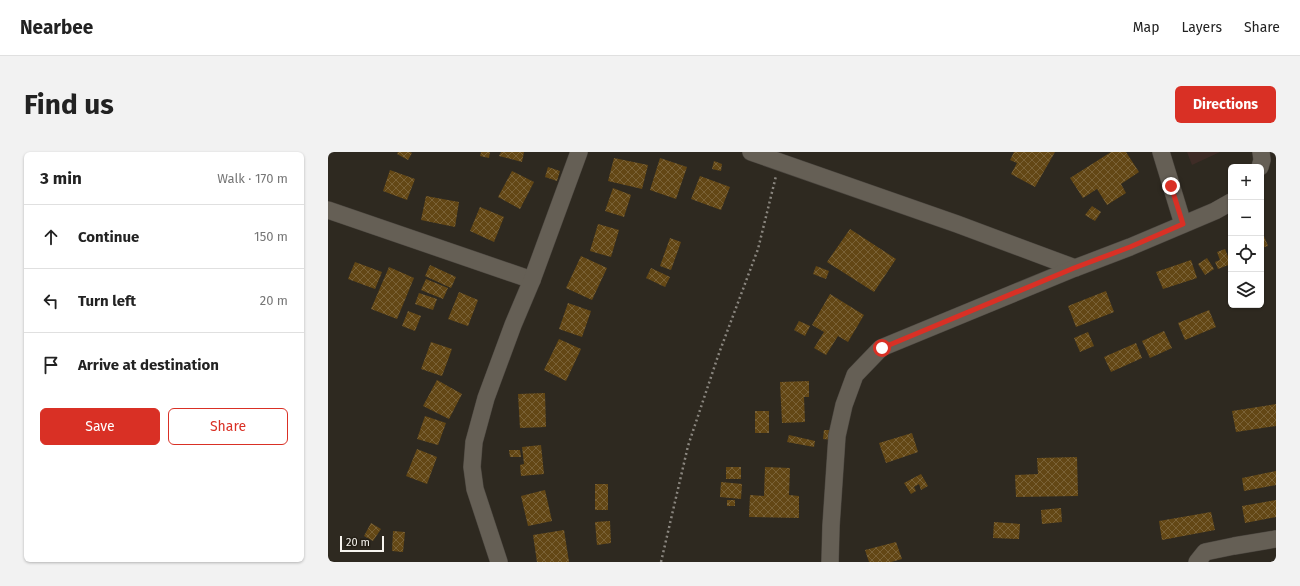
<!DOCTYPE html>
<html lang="en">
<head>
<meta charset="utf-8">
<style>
  :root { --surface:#fff; --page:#f2f2f2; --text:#222; --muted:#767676; --line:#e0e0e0; --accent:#d93025 }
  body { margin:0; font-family:"Fira Sans",sans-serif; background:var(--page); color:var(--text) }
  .controls { position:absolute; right:12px; top:12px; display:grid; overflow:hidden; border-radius:6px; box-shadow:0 1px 3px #0004 }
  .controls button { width:36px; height:36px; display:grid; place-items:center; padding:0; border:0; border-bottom:1px solid var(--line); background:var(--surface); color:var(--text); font:20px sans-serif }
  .scale { position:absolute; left:12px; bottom:10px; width:44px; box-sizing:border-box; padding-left:4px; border:2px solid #f7f4ee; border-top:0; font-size:11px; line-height:14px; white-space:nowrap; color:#f7f4ee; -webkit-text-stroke:3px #241f16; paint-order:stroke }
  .stop { position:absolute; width:12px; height:12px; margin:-9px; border:3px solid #d93025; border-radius:50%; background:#fff }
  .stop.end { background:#d93025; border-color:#fff; box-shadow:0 1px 4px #0008 }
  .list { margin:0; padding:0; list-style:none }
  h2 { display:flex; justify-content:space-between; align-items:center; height:52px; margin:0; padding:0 16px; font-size:17px }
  h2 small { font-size:13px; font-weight:400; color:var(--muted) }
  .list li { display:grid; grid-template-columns:26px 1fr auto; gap:12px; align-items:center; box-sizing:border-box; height:64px; padding:0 16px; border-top:1px solid var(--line) }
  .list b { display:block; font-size:15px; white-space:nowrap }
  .list em { font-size:13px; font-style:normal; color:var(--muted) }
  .actions { display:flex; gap:8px; padding:12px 16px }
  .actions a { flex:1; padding:9px 0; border:1px solid var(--accent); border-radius:6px; text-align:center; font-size:14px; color:var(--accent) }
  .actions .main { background:var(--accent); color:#fff }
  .icon { flex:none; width:22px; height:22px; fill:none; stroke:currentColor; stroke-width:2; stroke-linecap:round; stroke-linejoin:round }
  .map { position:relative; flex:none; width:948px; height:410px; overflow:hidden; border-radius:6px }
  header { display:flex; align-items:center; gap:24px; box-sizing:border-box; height:56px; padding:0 20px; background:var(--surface); border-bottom:1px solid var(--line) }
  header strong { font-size:19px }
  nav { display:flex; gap:22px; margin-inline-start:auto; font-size:14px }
  .intro { display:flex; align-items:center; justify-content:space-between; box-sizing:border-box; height:96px; padding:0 24px }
  h1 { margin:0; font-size:28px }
  .button { padding:10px 18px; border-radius:6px; background:var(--accent); color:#fff; font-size:14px; font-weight:700 }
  main { display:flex; gap:24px; padding:0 24px }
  aside { flex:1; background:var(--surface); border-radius:6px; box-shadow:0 1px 3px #0004 }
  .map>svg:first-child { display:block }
</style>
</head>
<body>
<header>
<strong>Nearbee</strong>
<nav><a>Map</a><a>Layers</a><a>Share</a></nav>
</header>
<div class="intro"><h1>Find us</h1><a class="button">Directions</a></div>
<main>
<aside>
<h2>3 min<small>Walk · 170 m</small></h2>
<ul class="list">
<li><svg class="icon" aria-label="ahead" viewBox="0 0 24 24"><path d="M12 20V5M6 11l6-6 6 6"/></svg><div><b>Continue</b></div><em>150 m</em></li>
<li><svg class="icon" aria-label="left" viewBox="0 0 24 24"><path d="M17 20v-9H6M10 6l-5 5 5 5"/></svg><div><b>Turn left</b></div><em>20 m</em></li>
<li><svg class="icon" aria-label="arrive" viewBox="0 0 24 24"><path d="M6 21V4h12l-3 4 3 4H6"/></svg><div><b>Arrive at destination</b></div></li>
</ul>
<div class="actions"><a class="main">Save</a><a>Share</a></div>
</aside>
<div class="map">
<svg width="948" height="410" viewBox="0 0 948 410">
  <defs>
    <pattern id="building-cross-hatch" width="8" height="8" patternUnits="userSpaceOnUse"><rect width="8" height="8" fill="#634715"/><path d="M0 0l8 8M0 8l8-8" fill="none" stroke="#7a6237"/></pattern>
  </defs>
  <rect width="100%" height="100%" fill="#2e2920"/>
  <path fill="#3e2c26" d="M859,0H892L864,13Z"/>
  <g fill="url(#building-cross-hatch)">
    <path d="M70,0H82L84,1L80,8L69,2Z"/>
    <path d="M153,0H162L161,6L152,4Z"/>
    <path d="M173,0H196L194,10L171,4Z"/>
    <path d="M686,0H727L707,35L683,22L689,11L682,8Z"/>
    <path d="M783,0H798L811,20L793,32L798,41L779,53L769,37L755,46L742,26Z"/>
    <path d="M286,6L320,13L314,37L280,29Z"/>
    <path d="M332,6L359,15L348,47L322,38Z"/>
    <path d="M386,9L394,12L393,19L384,17Z"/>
    <path d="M220,15L232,19L229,29L217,25Z"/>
    <path d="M62,18L87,27L79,48L55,39Z"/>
    <path d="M184,19L206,30L192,57L170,45Z"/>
    <path d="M372,24L402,35L393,58L363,47Z"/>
    <path d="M285,36L303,43L296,65L277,59Z"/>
    <path d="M98,44L131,50L127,75L93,68Z"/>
    <path d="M764,54L773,60L767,69L757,63Z"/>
    <path d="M152,55L176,65L166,90L142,79Z"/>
    <path d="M270,72L291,78L283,105L262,99Z"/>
    <path d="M522,77L568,107L546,140L499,110Z"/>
    <path d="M933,79H934L940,94L933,96Z"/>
    <path d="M342,86L353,90L343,118L332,114Z"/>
    <path d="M897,97L903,112L890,117L887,110L892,108L889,100Z"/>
    <path d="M253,104L279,116L264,148L238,136Z"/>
    <path d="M879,106L886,117L877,123L870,112Z"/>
    <path d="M863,108L869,126L835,137L828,120Z"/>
    <path d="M27,110L54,120L47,137L20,127Z"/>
    <path d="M102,113L128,125L123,136L97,124Z"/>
    <path d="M488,114L501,119L498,127L485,122Z"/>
    <path d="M61,115L86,126L69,167L43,157Z"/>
    <path d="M323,116L342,125L337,135L318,126Z"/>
    <path d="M98,127L120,136L115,147L93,138Z"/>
    <path d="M778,139L786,160L748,175L740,154Z"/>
    <path d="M131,140L150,148L140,174L120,167Z"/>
    <path d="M91,141L109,147L105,158L87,152Z"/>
    <path d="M502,142L536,163L520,190L510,184L498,203L486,196L496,180L484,173Z"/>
    <path d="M240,151L263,159L254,185L231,177Z"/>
    <path d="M881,158L888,175L857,188L850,171Z"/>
    <path d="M80,159L93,164L87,179L74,174Z"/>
    <path d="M471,169L482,174L477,184L466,178Z"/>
    <path d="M836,179L844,196L822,206L814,189Z"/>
    <path d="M760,180L766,194L752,200L746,186Z"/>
    <path d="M231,187L253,197L238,229L216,218Z"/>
    <path d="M103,190L124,197L114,224L93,217Z"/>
    <path d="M808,191L814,206L783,220L776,205Z"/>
    <path d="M109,228L134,242L121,267L95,254Z"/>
    <path d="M481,229V245H476L477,270L454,271L452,230Z"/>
    <path d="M217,241L218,275L192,276L190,242Z"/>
    <path d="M948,252V274L908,280L904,259Z"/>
    <rect x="427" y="259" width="14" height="22"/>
    <path d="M97,264L118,271L110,293L89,287Z"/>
    <path d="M496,278H504V288L495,287Z"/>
    <path d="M584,281L590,300L558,311L551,291Z"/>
    <path d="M461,283L487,289L486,295L459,290Z"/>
    <path d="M213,293L216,322L193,324L192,313L196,312L194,295Z"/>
    <path d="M89,297L109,305L99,332L78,324Z"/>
    <path d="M181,298H192L193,305H182Z"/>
    <path d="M749,305L750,344L688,345L687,323L710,322L709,306Z"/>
    <rect x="398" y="315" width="15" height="12"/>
    <path d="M437,315L462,316L461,343L471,344V366L421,365L422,343L436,344Z"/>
    <path d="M948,319V333L916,339L914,326Z"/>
    <path d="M593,322L600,334L593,338L591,332L586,335L588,339L583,342L576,331Z"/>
    <path d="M393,330L414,332L413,347L392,345Z"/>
    <rect x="267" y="332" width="13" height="26"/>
    <path d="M217,338L224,369L200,374L193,344Z"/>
    <rect x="399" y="348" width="8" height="6"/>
    <path d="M948,348V365L917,371L914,354Z"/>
    <path d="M733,356L734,370L714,372L713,358Z"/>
    <path d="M883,360L887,378L834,388L831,369Z"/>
    <path d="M282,369L283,391L269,393L267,370Z"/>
    <path d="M666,370L692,372L691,387L665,386Z"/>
    <path d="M43,371L53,377L45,389L36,384Z"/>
    <path d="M236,378L241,410H209L205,383Z"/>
    <path d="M65,379L77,380L75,400L64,399Z"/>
    <path d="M568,390L574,407L563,410H541L537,398Z"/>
  </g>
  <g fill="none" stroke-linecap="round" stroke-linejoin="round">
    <g stroke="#4c4740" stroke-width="18">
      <g id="minor">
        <path d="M423,0L629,72L747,116"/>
        <path d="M833,0L855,72"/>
        <path d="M932,15L934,8L933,0"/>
        <path d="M0,58L204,128"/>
        <path d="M171,410L147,337L144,315L146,290L158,246L185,173L204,128L251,0"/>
        <path d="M502,410L503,374L509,284L516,253L527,223L553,196L747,116L802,95L887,59L903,50"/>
        <path d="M869,410L877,400L906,394L948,387"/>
      </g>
    </g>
    <path stroke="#8a867f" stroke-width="2.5" stroke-dasharray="2 3" stroke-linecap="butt" d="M333,410L360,294L390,204L430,97L448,24"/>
    <use href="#minor" stroke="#655f55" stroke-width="17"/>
  </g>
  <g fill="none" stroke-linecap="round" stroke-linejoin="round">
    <path stroke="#d93025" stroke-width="5" d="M554,196L746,116L802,95L855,72L843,34"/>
  </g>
</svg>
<div class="controls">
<button>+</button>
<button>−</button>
<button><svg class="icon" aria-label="locate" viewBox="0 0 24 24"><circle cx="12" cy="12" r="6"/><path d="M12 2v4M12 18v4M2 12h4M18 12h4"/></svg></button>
<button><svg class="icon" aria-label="layers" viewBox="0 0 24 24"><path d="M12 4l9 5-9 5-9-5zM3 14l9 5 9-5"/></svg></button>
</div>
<div class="scale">20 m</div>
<div class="stop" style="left:554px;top:196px"></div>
<div class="stop end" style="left:843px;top:34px"></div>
</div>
</main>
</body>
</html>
